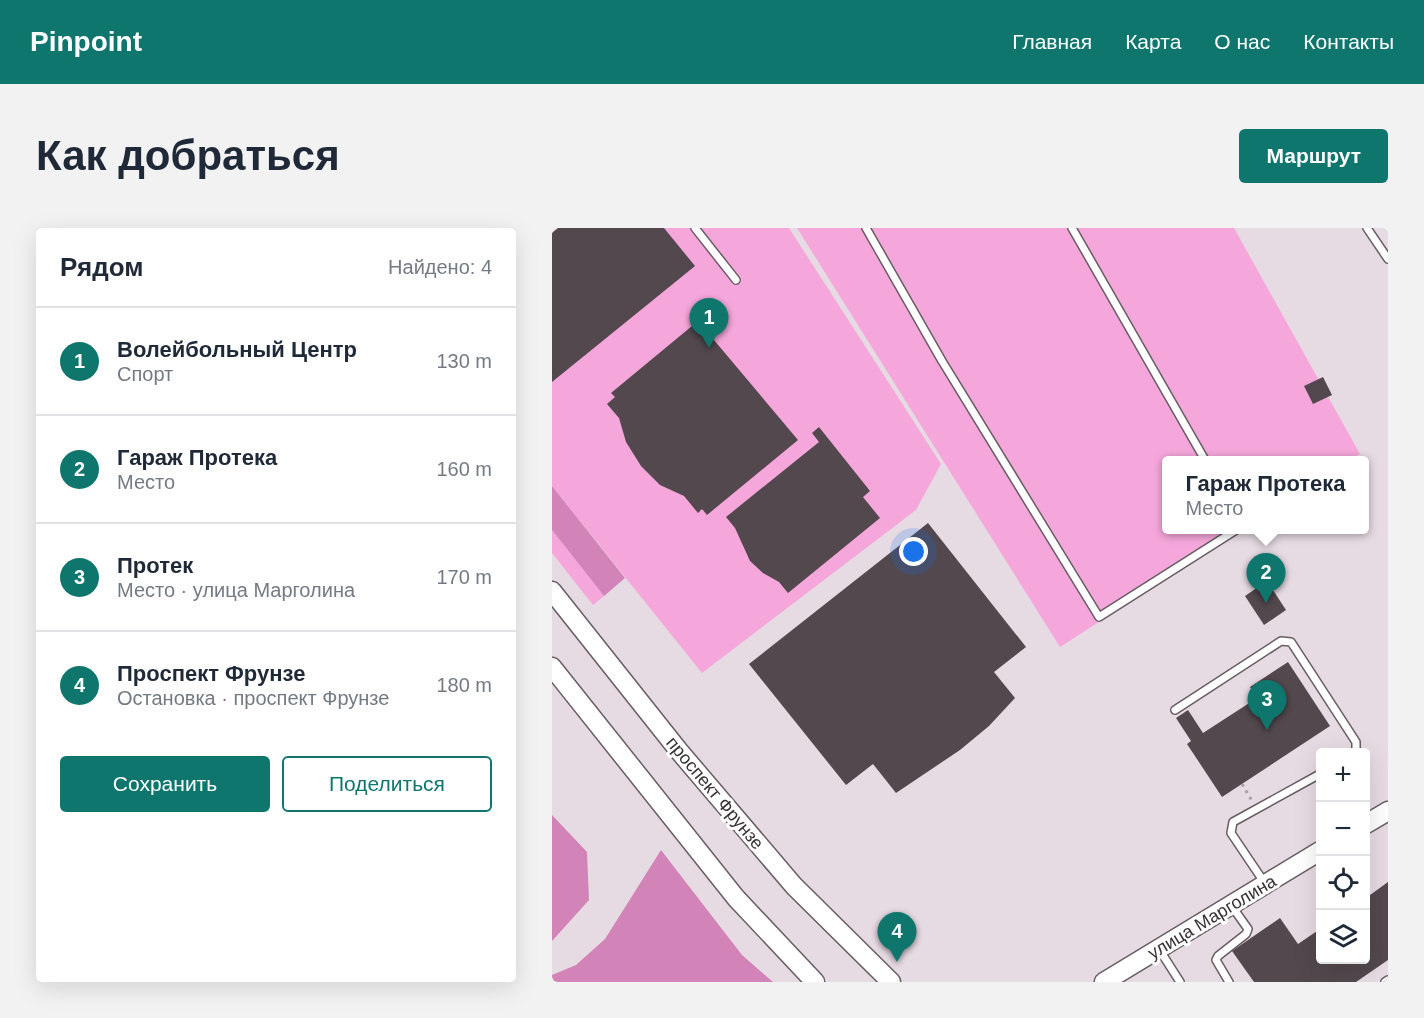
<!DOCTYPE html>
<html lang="ru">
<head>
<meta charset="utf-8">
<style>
  :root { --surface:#fff; --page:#f2f2f3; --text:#1f2937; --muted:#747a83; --line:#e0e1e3; --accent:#0f766e }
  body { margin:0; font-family:Helvetica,sans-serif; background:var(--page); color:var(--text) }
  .controls { position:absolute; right:18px; bottom:18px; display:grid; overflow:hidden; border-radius:6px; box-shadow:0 6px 24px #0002 }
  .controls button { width:54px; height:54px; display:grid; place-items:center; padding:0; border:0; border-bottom:2px solid var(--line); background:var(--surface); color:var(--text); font:30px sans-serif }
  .you { position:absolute; left:362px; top:324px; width:21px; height:21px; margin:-15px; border:4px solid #fff; border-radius:50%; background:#1a73e8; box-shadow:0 0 0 9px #1a73e833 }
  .badge { display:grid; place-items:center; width:39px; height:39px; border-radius:50%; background:var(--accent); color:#fff; font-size:20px; font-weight:700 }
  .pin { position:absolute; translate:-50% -50px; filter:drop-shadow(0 2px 3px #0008) }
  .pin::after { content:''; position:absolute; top:32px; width:21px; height:18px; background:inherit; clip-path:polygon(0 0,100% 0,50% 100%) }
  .popup { position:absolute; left:610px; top:228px; width:207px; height:78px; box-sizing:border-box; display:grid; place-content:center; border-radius:6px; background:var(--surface); filter:drop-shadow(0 2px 4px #0005); font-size:20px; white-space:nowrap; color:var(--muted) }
  .popup b { font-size:22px; color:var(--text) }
  .popup::after { content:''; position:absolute; left:50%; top:100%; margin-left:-12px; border:12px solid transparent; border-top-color:var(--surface) }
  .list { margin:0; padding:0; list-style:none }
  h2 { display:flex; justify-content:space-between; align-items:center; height:78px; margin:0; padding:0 24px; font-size:26px }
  h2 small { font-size:20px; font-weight:400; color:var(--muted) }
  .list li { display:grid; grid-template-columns:39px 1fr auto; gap:18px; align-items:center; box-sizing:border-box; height:108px; padding:0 24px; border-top:2px solid var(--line) }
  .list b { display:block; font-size:22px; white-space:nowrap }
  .list p { margin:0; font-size:20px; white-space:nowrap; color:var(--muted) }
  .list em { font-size:20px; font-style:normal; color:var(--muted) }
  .actions { display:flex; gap:12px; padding:18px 24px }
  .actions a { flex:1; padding:14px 0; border:2px solid var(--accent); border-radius:6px; text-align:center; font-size:21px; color:var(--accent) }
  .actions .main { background:var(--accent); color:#fff }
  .icon { flex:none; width:33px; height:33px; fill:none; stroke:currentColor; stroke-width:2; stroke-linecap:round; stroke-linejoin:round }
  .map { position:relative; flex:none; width:836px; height:754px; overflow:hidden; border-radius:6px }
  header { display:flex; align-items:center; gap:36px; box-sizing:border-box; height:84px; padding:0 30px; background:var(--accent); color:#fff }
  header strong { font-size:28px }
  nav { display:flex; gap:33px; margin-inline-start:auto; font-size:21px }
  .intro { display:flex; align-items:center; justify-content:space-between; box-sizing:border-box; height:144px; padding:0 36px }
  h1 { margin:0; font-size:42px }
  .button { padding:15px 27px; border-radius:6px; background:var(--accent); color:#fff; font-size:21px; font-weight:700 }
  main { display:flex; gap:36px; padding:0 36px }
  aside { flex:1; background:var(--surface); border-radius:6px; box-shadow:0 6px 24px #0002 }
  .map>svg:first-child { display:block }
</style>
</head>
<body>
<header>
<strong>Pinpoint</strong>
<nav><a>Главная</a><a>Карта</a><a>О нас</a><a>Контакты</a></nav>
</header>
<div class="intro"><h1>Как добраться</h1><a class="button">Маршрут</a></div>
<main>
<aside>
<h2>Рядом<small>Найдено: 4</small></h2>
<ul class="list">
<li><span class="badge">1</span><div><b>Волейбольный Центр</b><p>Спорт</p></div><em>130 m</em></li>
<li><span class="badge">2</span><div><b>Гараж Протека</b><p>Место</p></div><em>160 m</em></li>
<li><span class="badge">3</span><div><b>Протек</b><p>Место · улица Марголина</p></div><em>170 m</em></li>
<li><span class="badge">4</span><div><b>Проспект Фрунзе</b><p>Остановка · проспект Фрунзе</p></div><em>180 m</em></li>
</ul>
<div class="actions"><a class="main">Сохранить</a><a>Поделиться</a></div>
</aside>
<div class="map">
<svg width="836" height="754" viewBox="0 0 836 754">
  <rect width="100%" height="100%" fill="#e7dbe3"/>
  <g fill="#f5a7db">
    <path d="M6,0H237L389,236L364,282L150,445L0,258V5Z"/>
    <path d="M245,0H682L808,226L797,232H615V302H690L508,419Z"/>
    <path d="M0,302L52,368L41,377L0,325Z"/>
  </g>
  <g fill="#d283b8">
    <path d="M0,258L73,350L52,368L0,302Z"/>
    <path d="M0,587L35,624L37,672L0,713Z"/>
    <path d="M109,622L190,727L221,754H0V747L24,737L53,711Z"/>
  </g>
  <g fill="#52484e">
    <path d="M6,0H112L143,38L0,154V5Z"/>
    <path d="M146,93L246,212L155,287L150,281L146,285L132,268L108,257L89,238L74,214L67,190L55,176L63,169L59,165Z"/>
    <path d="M771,149L780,167L761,176L752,158Z"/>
    <path d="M267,199L318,263L311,269L328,290L236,365L227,354L211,345L198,333L183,300L174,289L267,214L260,205Z"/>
    <path d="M376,295L474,419L442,444L463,470L437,498L408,522L344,565L321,536L294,557L197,436Z"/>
    <path d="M715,353L734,382L712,397L693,368Z"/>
    <path d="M736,434L778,498L670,569L635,516L639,513L624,490L636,482L651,505L705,470L698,459Z"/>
    <path d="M836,654V732L804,754H702L680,723L728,690L746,716L768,701V732H814V670Z"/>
  </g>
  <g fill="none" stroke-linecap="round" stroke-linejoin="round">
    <g stroke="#675d63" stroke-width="10">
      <g id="lane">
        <path d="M143,0L184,52"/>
        <path d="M314,0L390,133L547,389L684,302"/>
        <path d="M520,0L653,232"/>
        <path d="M815,0L836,31"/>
        <path d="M623,482L729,413L739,414L804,514V524"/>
        <path d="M712,654L679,605L681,594L768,546"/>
        <path d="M607,721L628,754"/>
        <path d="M677,754L664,732L666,728L694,706L696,701L679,677"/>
        <path d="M833,754L836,752"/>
      </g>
    </g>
    <g stroke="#675d63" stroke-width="21">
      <g id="secondary">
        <path d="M0,363L127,523L242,658L339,754"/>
        <path d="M0,439L184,670L263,754"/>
        <path d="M814,596L836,583"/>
        <path d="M552,754L768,623"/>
      </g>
    </g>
    <path stroke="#a99fa6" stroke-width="3" stroke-dasharray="3 4.5" stroke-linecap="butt" d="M690,556L700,573"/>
    <use href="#lane" stroke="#fff" stroke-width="7"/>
    <use href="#secondary" stroke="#fff" stroke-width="18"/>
  </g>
  <g text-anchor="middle" stroke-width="6" stroke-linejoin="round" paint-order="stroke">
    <g font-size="18" fill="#363134" stroke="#fff">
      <text transform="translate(163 565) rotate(50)" y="6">проспект Фрунзе</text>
      <text transform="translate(660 689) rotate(-31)" y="6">улица Марголина</text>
    </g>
  </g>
</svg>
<div class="controls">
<button>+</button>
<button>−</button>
<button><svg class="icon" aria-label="locate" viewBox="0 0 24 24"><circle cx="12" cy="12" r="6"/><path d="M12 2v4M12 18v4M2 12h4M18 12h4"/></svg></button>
<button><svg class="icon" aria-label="layers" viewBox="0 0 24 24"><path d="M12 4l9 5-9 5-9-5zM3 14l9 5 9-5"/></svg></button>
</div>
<div class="you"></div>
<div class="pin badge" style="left:157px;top:120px">1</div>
<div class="pin badge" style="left:714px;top:375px">2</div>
<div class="popup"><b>Гараж Протека</b>Место</div>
<div class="pin badge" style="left:715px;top:502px">3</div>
<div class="pin badge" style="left:345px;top:734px">4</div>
</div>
</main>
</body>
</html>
